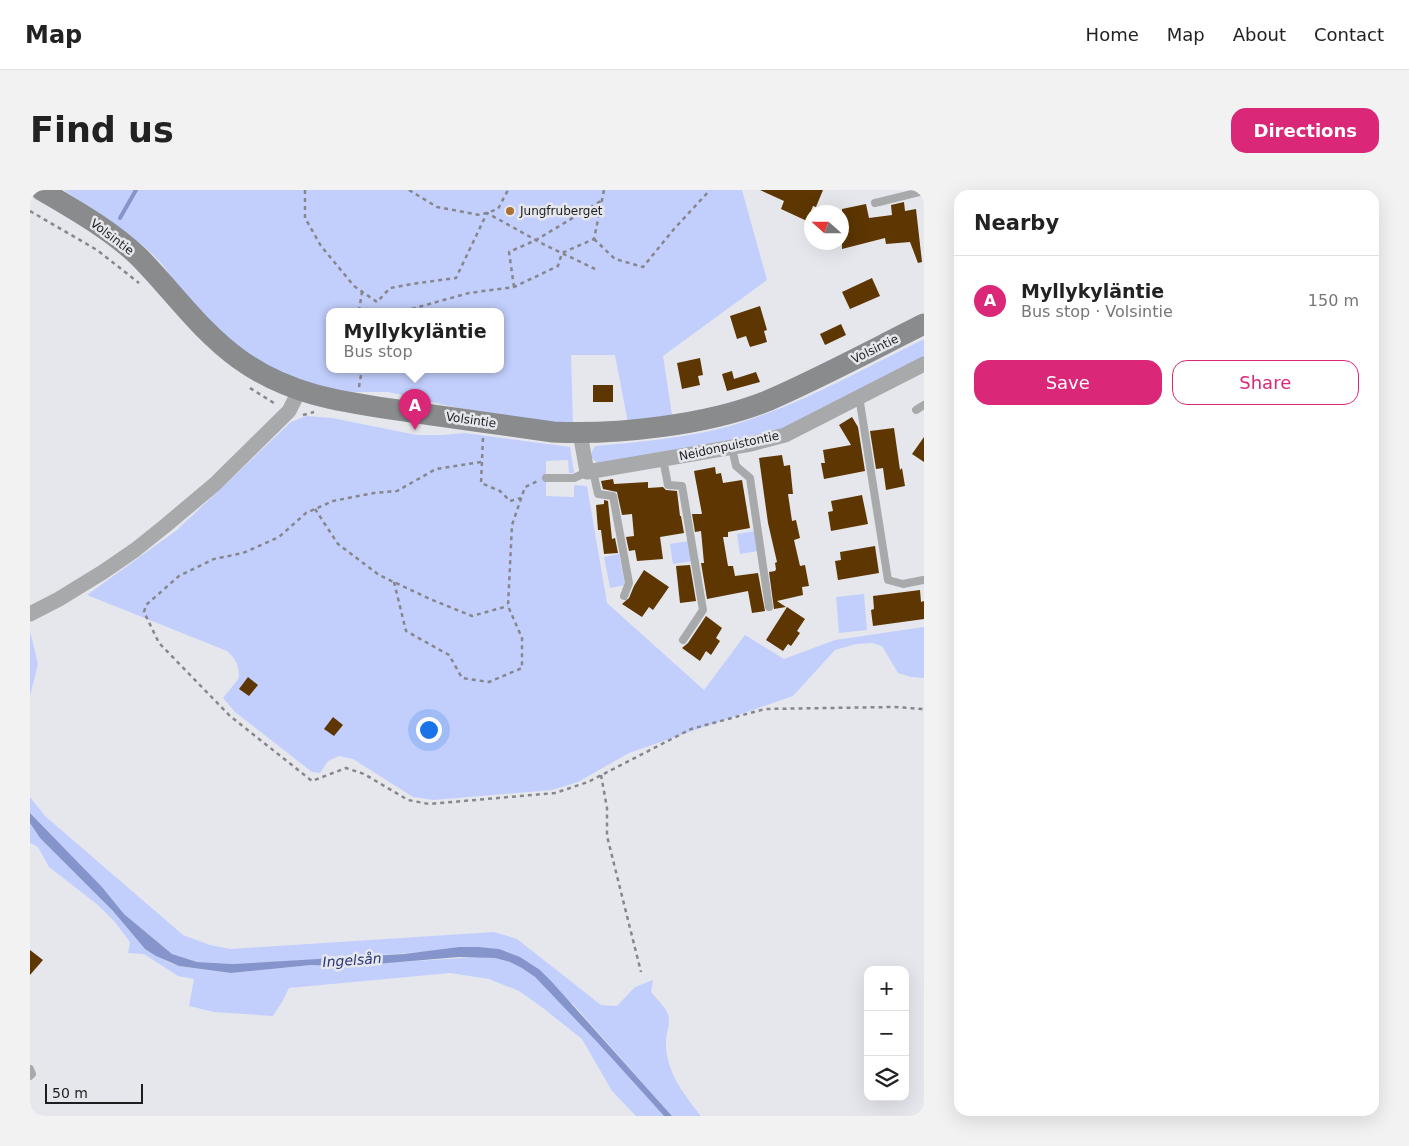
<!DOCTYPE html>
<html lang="en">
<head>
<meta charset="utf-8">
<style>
  :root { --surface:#fff; --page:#f2f2f2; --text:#222; --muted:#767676; --line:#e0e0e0; --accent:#db2777 }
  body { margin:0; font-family:"DejaVu Sans",sans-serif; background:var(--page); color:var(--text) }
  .controls { position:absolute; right:15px; bottom:15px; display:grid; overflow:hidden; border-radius:10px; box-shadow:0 5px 20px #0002 }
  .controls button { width:45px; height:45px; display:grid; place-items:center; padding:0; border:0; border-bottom:1px solid var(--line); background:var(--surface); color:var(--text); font:25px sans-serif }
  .compass { position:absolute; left:774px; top:15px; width:45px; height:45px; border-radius:50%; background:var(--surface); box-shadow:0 5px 20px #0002; rotate:291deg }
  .scale { position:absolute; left:15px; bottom:12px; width:98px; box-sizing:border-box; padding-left:5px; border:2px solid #1e1e20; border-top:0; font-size:14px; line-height:18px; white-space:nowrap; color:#1e1e20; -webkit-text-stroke:4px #e5e7ec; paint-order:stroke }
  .you { position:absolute; left:398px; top:539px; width:18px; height:18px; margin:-12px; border:4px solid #fff; border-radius:50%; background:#1a73e8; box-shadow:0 0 0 8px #1a73e833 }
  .badge { display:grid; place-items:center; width:32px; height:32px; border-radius:50%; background:var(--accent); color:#fff; font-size:16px; font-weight:700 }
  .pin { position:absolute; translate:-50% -41px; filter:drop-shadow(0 1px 2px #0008) }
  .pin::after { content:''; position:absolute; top:26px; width:18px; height:15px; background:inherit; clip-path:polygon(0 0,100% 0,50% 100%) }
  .popup { position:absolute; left:296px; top:118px; width:178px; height:65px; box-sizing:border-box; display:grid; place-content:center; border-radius:10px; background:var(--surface); filter:drop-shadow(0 1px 4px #0005); font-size:16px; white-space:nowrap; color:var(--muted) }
  .popup b { font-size:19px; color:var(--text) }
  .popup::after { content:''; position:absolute; left:50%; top:100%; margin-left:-10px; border:10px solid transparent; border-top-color:var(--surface) }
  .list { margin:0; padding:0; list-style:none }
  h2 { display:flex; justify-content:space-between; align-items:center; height:65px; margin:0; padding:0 20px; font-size:21px }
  h2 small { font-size:16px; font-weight:400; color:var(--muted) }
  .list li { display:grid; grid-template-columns:32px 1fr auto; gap:15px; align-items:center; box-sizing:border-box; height:90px; padding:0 20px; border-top:1px solid var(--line) }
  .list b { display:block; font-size:19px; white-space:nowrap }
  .list p { margin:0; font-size:16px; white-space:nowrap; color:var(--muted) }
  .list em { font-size:16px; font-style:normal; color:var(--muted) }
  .actions { display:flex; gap:10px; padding:15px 20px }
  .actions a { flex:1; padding:11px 0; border:1px solid var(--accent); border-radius:15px; text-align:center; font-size:18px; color:var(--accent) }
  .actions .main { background:var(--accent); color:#fff }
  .icon { flex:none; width:28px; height:28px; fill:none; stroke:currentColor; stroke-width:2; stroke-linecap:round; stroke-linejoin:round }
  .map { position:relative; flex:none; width:894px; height:926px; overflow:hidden; border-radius:15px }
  header { display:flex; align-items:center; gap:30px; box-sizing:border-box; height:70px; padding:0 25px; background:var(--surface); border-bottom:1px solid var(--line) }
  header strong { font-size:24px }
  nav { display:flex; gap:28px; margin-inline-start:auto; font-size:18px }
  .intro { display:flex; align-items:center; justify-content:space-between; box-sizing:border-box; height:120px; padding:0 30px }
  h1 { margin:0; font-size:35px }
  .button { padding:12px 22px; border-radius:15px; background:var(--accent); color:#fff; font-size:18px; font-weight:700 }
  main { display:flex; gap:30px; padding:0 30px }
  aside { flex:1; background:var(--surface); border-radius:15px; box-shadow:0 5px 20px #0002 }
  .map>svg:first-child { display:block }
</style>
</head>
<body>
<header>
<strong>Map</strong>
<nav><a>Home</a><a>Map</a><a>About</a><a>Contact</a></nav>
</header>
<div class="intro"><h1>Find us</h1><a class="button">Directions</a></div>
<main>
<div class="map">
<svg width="894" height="926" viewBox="0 0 894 926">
  <rect width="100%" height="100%" fill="#e5e7ec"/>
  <g fill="#c2cffc" fill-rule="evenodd">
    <path d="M34,0H712L737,90L633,166L642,225L598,233L585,165H541L543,236L463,226L358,202H319L274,194L206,159L148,96L132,74L116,58L98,44ZM300,121H470V179H300Z"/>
    <path d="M894,149V169L754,241L567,273L561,267L562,261L565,256C610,252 656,248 700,236C768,216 831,180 894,149Z"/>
    <path d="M276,226L302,228L387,245H413L435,243L540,257L544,283H539L538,270L516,271V306L544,307V295L557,296L577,413L674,500L715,445L754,469L805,450L894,437V488L881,487L868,483L852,456L842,453L826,454L805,460L763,506L599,563L548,592L522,600L404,610L383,607L323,569L309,566L298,571L290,583L282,582L205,522L193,508L209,488C209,476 207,470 197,461L57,405L147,340L261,232Z"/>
    <path d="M725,341L728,361L710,364L707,344Z"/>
    <path d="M659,351L662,371L643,374L640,354Z"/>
    <path d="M589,364L595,395L580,398L574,367Z"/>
    <path d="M834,404L837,440L809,443L806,407Z"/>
    <path d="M0,441L8,474L0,506Z"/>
    <path d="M0,607L15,626L153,745L180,755L200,759L464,742L487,749L571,815L587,816L605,797L623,790L621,802C628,811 640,820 639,831C639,839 635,847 636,854C636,882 655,906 671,926H642L543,814L469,759L429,757L405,761L297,769L203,774L167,772L142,764L94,724L72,697L0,623Z"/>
    <path d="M0,633L10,648L83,721L115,759L140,773L149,776L201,783L281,775L304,776L449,767L465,768L480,772L492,777L505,787L568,853L634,926H606L582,901L552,849L513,818L489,801L459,789L420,783L259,798L252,812L243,826L184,822L159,816L164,789L148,786L114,764L98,763L100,752L84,731L68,715L19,677L8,657L0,653Z"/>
  </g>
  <path fill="#8594ca" d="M0,623L72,697L94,724L142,764L167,772L203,774L374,764L429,757H448L469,759L490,767L510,780L521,791L642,926H634L568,853L505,787L492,778L480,772L465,768L429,767L334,775L304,776L281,775L201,783L149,776L126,766L115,759L83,721L10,648L0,633Z"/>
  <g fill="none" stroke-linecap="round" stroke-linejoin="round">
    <path stroke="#8594ca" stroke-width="4" d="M90,28L106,0"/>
  </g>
  <g fill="#5d3602">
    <path d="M730,0H793L786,17L783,16L777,31L751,19L754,11Z"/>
    <path d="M874,12L875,21L886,19L892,72L888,73L880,52L856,54L855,48L812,59V19L836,14L839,28L862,25L861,15Z"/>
    <path d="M842,88L850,106L820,119L812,102Z"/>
    <path d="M730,116L737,140L734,141L737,152L720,157L716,146L707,149L700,126Z"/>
    <path d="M811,134L816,145L795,155L790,144Z"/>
    <path d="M670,168L673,185L668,186L670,195L652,199L647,173Z"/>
    <path d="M702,181L704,189L726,182L730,192L697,201L692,184Z"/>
    <rect x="563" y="195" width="20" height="17"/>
    <path d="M822,227L828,237L835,281L794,289L791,273H795L793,260L821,255L809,235Z"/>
    <path d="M864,238L870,280L872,278L875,296L856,300L853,278L846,279L840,241Z"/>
    <path d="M894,247V272L882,264Z"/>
    <path d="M752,265L754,276L760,275L763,304H758L762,331L766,330L770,348L764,350L770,376L775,375L779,396L772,397L773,405L747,411L756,417L744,419L739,382L745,381L746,379L745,373L747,372L738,333L729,268Z"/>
    <path d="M685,277L686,284L691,283L693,293L712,290L720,338L698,342V347H693L698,376H703L705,386L728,383L735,421L722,423L718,401L677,409L671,373H674L671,341L665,342L662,324H672L664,281Z"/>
    <path d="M583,289L584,294L618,292V298L633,297L636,300L647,301L650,326H651L654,343L630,347L633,369L607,371L605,360L599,361L596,347L604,346L602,324L592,325L587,302L573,299L571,291Z"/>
    <path d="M832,305L838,334L801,341L798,322L803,321L801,311Z"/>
    <path d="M574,310L578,311L582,349L585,348L588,363L574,364L571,340H568L566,315L574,314Z"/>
    <path d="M845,356L849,383L808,390L805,371L811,370L810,362Z"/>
    <path d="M660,375L666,411L650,413L646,376Z"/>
    <path d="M614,380L639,397L623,420L619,417L612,427L592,414L599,408L604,396Z"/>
    <path d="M890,400L891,412L894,411V429L843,436L841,420L844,419L843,406Z"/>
    <path d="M757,417L775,429L767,441L770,443L761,456L758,454L753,461L736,450Z"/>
    <path d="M676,426L692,438L686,448L690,451L681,465L676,461L670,471L652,458L658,453Z"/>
    <path d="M218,487L228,495L219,506L209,499Z"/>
    <path d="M303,527L313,535L304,546L294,539Z"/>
    <path d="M0,760L13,770L0,785Z"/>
  </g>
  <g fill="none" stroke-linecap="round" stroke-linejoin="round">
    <g stroke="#86878a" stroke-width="2.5" stroke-dasharray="4 4" stroke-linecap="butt">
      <path d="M275,0V28L291,56L324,96L347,112L360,98L388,93L426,88L457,23L513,54L565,79"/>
      <path d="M379,0L407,17L450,25L468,19L478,0"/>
      <path d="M0,21L67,60L109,93"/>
      <path d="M564,49L585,69L613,77L644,39L680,0"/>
      <path d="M484,97L479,62L506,50L571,11"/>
      <path d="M329,121L332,102"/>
      <path d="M374,121L439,103L484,97L528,76L532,63L564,49L574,0"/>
      <path d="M329,197L332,179"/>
      <path d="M220,198L247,215"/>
      <path d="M273,225L284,222"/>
      <path d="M453,248L451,293L470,301L480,311L491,308"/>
      <path d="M451,272L406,279L367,301L344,303L303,311L276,323L249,347L213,363L184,369L149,386L116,415L114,422L129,453L200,526L282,591L316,578L334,584L378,610L399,614L525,603L558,592L661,539L735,519L863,517L894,519"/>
      <path d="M285,319L308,354L349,385L400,409L442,426L478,416"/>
      <path d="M364,392L376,441L419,465L432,488L459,492L492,478V448L478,416L482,335L495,297L508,291"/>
      <path d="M571,585L577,618V646L611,782"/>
    </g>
    <g stroke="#a8a9ab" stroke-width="8">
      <path d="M845,13L894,1"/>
      <path d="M829,206L858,390L873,394L893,390"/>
      <path d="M886,220L894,215"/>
      <path d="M702,258L706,276L720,288L739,417"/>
      <path d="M633,269L638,295L652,296L673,420L653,450"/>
      <path d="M563,281L568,304L583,306L599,393L594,406"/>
      <path d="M516,288H544L557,282"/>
      <path d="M0,879L2,884L0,886"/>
    </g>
    <g stroke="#a8a9ab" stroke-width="15">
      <path d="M550,243L557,282L721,254L755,245L894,174"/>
      <path d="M0,424L29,409L73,382L105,360L135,336L185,294L259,221L269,201"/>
    </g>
    <path stroke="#8a8b8d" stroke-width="21" d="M11,0C45,20 79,39 108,66C142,100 169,140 209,169C264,209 323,213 388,223C433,229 478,236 523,242C587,245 677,235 737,211C790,188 842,160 894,134"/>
  </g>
  <circle fill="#ac7132" stroke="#e5e7ec" stroke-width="2" cx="480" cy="21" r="5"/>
  <g text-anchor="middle" stroke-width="5" stroke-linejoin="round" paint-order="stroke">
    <g font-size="12" fill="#1e1e20" stroke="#e5e7ec" text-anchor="start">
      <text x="490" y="25">Jungfruberget</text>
    </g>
    <g font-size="12" fill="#1e1e20" stroke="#e5e7ec">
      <text transform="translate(82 47) rotate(37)" y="4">Volsintie</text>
      <text transform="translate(845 159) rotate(-26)" y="4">Volsintie</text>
      <text transform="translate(441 230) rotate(8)" y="4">Volsintie</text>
      <text transform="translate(699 256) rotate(-12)" y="4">Neidonpuistontie</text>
    </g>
    <g font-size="14" font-style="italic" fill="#2a3677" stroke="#e5e7ec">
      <text transform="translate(322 770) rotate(-4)" y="5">Ingelsån</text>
    </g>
  </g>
</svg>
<div class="controls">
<button>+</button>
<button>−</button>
<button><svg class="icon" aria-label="layers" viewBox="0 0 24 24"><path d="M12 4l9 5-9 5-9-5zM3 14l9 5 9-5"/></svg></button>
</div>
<svg class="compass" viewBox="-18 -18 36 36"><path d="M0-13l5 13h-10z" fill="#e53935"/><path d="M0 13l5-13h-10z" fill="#767676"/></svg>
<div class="scale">50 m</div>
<div class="you"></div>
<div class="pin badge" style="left:385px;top:240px">A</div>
<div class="popup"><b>Myllykyläntie</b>Bus stop</div>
</div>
<aside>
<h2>Nearby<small></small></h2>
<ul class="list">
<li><span class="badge">A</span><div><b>Myllykyläntie</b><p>Bus stop · Volsintie</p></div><em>150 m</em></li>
</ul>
<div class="actions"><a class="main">Save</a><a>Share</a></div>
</aside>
</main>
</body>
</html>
